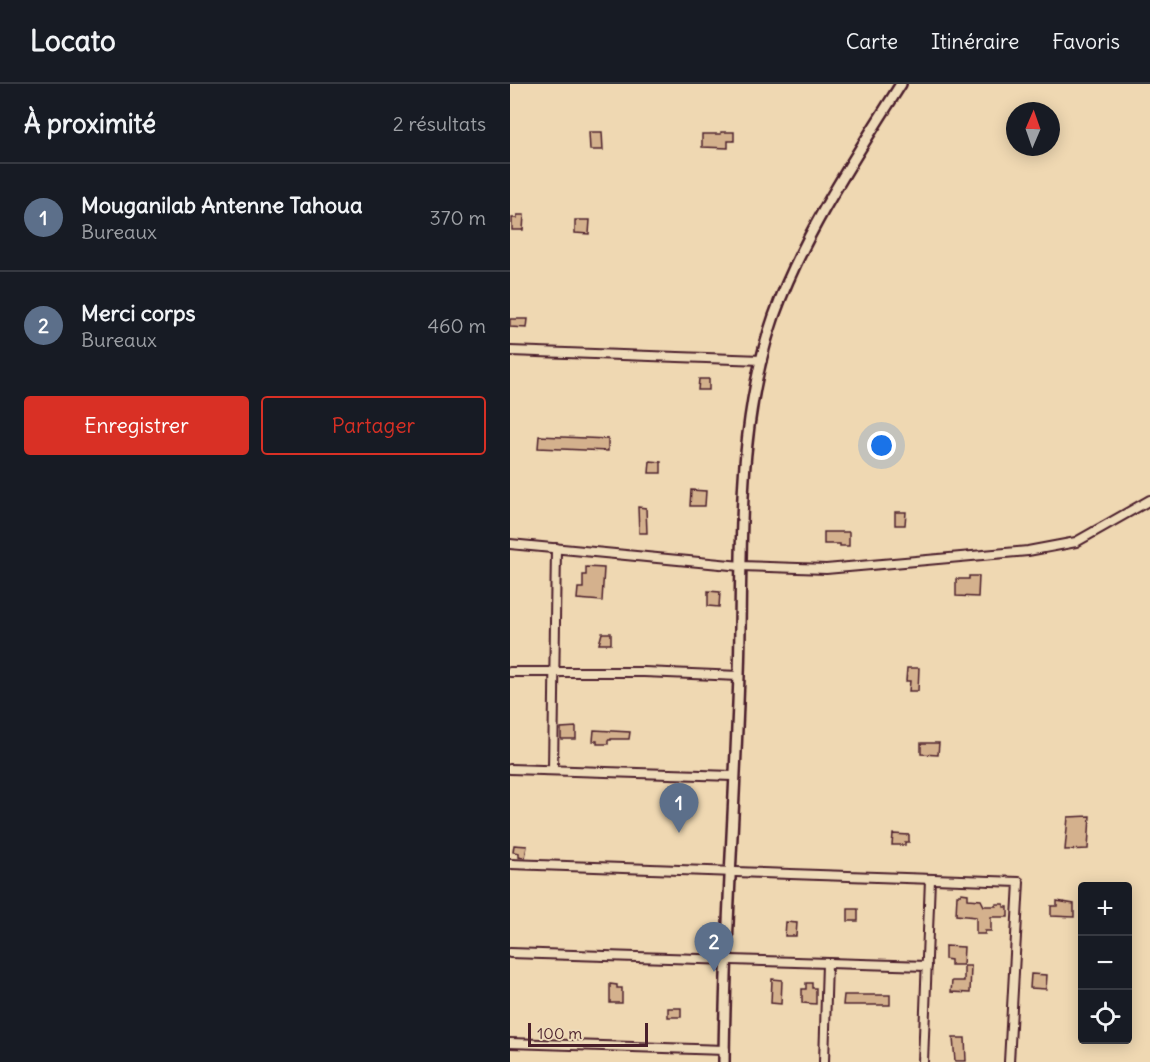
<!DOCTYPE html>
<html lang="fr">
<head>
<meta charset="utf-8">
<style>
  :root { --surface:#171b24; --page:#20242c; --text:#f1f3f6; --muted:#9ea1a6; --line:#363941; --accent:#d93025 }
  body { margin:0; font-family:Delius,sans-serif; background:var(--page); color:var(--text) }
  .controls { position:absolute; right:18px; bottom:18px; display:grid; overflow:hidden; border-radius:6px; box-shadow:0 3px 15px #0003 }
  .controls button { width:54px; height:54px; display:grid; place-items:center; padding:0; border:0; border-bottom:2px solid var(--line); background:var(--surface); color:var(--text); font:30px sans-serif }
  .compass { position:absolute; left:496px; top:18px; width:54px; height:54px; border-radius:50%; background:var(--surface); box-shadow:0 3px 15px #0003; rotate:2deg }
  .scale { position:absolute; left:18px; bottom:15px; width:120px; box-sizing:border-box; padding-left:6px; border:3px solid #4a1f2b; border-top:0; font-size:16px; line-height:21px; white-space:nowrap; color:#4a1f2b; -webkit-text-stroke:4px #eedbb9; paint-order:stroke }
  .you { position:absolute; left:372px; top:362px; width:21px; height:21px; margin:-15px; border:4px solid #fff; border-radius:50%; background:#1a73e8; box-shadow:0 0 0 9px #1a73e833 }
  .badge { display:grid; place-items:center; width:39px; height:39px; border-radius:50%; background:var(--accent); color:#fff; font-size:20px; font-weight:700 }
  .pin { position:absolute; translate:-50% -50px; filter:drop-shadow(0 2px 3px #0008) }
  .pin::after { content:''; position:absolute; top:32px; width:21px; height:18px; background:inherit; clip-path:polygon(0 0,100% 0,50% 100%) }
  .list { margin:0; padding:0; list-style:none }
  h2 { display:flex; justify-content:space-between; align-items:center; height:78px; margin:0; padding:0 24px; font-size:26px }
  h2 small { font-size:20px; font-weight:400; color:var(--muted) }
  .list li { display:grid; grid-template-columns:39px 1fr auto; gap:18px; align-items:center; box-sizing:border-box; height:108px; padding:0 24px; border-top:2px solid var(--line) }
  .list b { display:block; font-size:22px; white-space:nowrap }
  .list p { margin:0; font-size:20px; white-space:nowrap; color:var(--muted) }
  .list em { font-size:20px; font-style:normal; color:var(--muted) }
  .actions { display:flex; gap:12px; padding:18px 24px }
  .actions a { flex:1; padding:14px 0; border:2px solid var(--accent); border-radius:6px; text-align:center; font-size:21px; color:var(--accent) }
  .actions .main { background:var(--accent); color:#fff }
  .icon { flex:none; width:33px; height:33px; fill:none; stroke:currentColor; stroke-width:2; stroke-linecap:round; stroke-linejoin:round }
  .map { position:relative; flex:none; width:640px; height:978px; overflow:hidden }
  header { display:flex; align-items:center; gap:36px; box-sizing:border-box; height:84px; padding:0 30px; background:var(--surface); border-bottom:2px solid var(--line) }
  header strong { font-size:28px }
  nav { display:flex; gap:33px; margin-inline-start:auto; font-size:21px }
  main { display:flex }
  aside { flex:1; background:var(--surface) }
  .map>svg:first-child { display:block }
</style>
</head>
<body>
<header>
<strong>Locato</strong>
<nav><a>Carte</a><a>Itinéraire</a><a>Favoris</a></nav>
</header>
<main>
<aside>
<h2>À proximité<small>2 résultats</small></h2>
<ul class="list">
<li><span class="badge" style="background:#5c6f8a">1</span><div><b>Mouganilab Antenne Tahoua</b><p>Bureaux</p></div><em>370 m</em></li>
<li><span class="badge" style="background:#5c6f8a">2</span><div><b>Merci corps</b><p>Bureaux</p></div><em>460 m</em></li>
</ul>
<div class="actions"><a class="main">Enregistrer</a><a>Partager</a></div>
</aside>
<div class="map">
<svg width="640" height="978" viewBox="0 0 640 978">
  <rect width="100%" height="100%" fill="#efd8b2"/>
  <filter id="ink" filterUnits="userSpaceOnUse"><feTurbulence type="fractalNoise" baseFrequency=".0167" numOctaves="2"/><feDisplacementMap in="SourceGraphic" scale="12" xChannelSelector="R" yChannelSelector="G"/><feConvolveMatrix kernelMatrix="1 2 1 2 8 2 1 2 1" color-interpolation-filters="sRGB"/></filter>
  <g filter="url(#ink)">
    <g fill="#d4b18d" stroke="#4a1f2b" stroke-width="1.5">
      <path d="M79,48H92L93,66H80Z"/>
      <path d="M211,48H224V57H218V64L192,63V50H211Z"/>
      <path d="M7,131H14L13,146H2V134H7Z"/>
      <path d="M65,136H80L79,150L65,149Z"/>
      <path d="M0,235H18L17,244L0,243Z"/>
      <path d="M189,295H199V306H188Z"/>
      <path d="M29,352L98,355V367L28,364Z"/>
      <path d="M140,377L151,378V389H139Z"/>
      <path d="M181,406L196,407L195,422H180Z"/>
      <path d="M128,423L136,424L137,449H129Z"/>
      <path d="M385,428H396L395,441H385Z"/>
      <path d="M314,448H339V462H330V460H314Z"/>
      <path d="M76,483L94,484L92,517L67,515L68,504H73V491H76Z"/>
      <path d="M459,492H469L468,513L446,512V495H459Z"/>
      <path d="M198,507L210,508L209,523L198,522Z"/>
      <path d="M92,549H101V560H89Z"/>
      <path d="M397,584H409L408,607H399L400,597H396Z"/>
      <path d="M66,643V655H51V644Z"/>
      <path d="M84,646L120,648L119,655H101V656H98V660H87V657H83Z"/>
      <path d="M411,659H429L428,671L411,670Z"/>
      <path d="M580,732L578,765L555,766L558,733Z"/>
      <path d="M383,750L399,751V758H395V761H382Z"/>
      <path d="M4,761L17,762L15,774L9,773V769L3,768Z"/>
      <path d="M451,809L458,810V815L471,816L474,822H486V820H494V823H498V833H481V847H475V850H466V833L446,831L447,811H451Z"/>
      <path d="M547,817L564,820V833L541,832V822H547Z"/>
      <rect x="338" y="825" width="10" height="12"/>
      <path d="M276,838L287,839L286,852H275Z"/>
      <path d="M435,862L454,863L453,881H441V876L435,875Z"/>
      <path d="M454,882H461L460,909L441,908L442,897H454Z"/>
      <path d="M521,890L537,891L536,905L520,904Z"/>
      <path d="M262,895L272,896L271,920L261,919Z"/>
      <path d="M296,899H302V904H306V920L292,919V905H296Z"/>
      <path d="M100,900L107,901V904H112V919H100Z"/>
      <path d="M334,911H380V921H333Z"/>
      <rect x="158" y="924" width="13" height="9"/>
      <path d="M443,954H455L456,977H445Z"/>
    </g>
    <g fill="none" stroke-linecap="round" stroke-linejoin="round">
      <g stroke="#4a1f2b" stroke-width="12">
        <g id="minor">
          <path d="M0,267L252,276"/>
          <path d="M0,460L231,482L316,485L518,467L566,458L640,416"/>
          <path d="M0,588H134L229,592"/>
          <path d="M0,685L223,692"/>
          <path d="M43,686L46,464"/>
          <path d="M0,780L509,798L499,978"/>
          <path d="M0,869L417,882"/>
          <path d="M0,959L215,966"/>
          <path d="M314,978L317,879"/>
          <path d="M413,978L420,795"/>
        </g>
      </g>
      <g stroke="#4a1f2b" stroke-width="14">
        <path id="tertiary" d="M214,978C215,849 225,720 229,591C233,471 224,347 264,232C293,151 345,73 391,0"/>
      </g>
      <use href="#minor" stroke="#eedbb9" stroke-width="8"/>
      <use href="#tertiary" stroke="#eedbb9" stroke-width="9"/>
    </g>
  </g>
</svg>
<div class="controls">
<button>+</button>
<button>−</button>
<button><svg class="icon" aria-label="locate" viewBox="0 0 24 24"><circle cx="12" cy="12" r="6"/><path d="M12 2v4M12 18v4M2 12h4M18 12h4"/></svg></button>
</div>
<svg class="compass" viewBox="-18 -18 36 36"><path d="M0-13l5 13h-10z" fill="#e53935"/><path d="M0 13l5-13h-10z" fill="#9ea1a6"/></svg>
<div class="scale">100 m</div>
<div class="you"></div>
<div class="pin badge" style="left:169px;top:749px;background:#5c6f8a">1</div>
<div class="pin badge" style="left:204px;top:888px;background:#5c6f8a">2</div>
</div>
</main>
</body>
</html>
